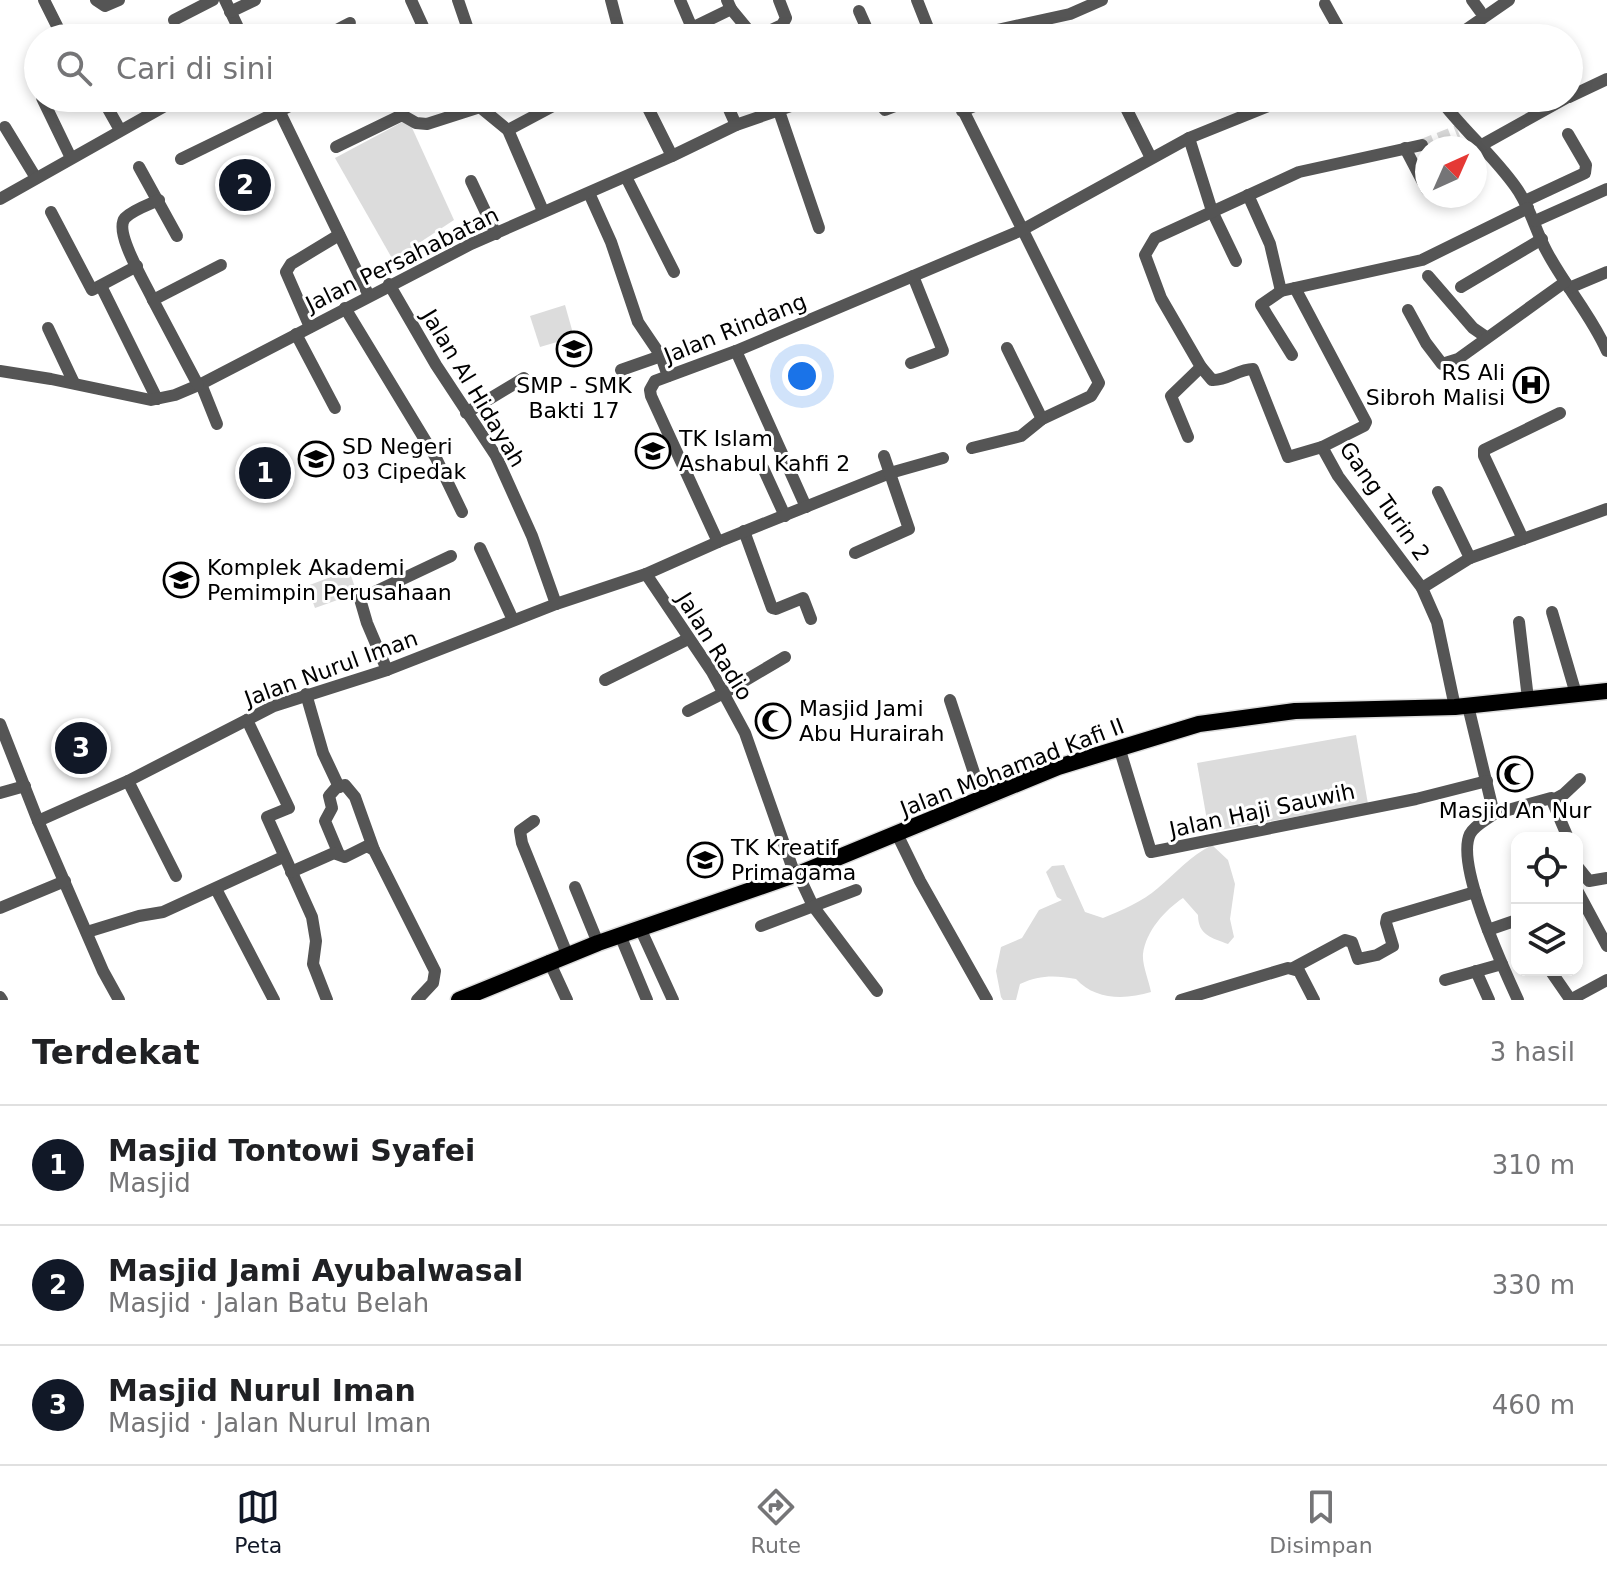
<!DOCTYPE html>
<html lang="id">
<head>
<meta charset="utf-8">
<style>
  :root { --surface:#fff; --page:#f6f6f6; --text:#202124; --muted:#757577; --line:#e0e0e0; --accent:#111827 }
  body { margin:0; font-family:"DejaVu Sans",sans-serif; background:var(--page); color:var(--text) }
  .controls { position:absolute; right:24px; bottom:24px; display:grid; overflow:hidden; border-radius:16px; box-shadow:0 4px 12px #0003 }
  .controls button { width:72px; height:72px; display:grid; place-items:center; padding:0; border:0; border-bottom:2px solid var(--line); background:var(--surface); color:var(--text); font:40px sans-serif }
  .compass { position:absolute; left:1415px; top:136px; width:72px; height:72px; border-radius:50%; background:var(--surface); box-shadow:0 4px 12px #0003; rotate:45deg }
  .you { position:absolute; left:802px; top:376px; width:28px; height:28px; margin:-20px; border:6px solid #fff; border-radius:50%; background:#1a73e8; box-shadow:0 0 0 12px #1a73e833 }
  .badge { display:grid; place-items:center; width:52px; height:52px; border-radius:50%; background:var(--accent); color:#fff; font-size:26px; font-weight:700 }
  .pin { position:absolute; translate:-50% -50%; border:4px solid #fff; box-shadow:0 2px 8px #0006 }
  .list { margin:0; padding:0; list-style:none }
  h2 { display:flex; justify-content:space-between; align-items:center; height:104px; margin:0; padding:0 32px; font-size:34px }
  h2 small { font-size:26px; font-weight:400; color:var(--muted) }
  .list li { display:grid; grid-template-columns:52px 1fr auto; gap:24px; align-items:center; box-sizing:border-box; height:120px; padding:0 32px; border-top:2px solid var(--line) }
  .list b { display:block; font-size:30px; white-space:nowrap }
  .list p { margin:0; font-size:26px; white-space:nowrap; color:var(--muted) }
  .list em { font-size:26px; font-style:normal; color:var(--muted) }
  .icon { flex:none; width:44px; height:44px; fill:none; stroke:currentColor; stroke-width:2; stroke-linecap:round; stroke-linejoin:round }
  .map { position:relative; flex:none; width:1607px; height:1000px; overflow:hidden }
  .search { position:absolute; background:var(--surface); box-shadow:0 4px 12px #0003; left:24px; right:24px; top:24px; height:88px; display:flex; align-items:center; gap:20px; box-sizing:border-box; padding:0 28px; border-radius:44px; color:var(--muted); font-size:30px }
  .sheet { height:464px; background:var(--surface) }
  nav { display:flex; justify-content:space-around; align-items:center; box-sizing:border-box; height:112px; border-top:2px solid var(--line); background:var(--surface); font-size:22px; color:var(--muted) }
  nav a { display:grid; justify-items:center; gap:4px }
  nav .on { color:var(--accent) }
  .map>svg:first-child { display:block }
</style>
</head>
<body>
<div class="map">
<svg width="1607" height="1000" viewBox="0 0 1607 1000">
  <rect width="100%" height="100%" fill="#fff"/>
  <g fill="#dcdcdc">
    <path d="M408,119L454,220L393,260L335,158Z"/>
    <path d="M565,305L574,337L540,347L530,316Z"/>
    <path d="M349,570L357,593L315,608L307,586Z"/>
    <path d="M1356,735L1368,804L1209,832L1197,763Z"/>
    <path d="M1212,845L1228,860L1235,884L1230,919L1234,937L1228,944C1212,938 1198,935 1198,915L1183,898C1165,910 1146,931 1143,954C1142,965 1149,981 1151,992C1125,1000 1095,1000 1076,979C1055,975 1039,975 1020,984L1016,1000H1003L1001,997L996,971L1001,947L1022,938L1039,910L1062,900L1057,897L1046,872L1052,866L1064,865L1085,912L1103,918C1122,910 1142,902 1158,888C1176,873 1190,856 1212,845Z"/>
  </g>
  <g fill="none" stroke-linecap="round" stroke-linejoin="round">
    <path stroke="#d9d9d9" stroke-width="12" stroke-dasharray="12 6" stroke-linecap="butt" d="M1422,145L1458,131"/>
    <g stroke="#dbdbdb" stroke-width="19">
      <path id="major" d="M459,1000L598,943L803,872L1058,767L1199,724L1295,711L1455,707L1607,691"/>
    </g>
    <g stroke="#555" stroke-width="12">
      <path d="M44,0L61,34"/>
      <path d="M96,0L105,6L119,0"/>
      <path d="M225,0L243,38"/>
      <path d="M411,0L426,33"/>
      <path d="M458,0L471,38"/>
      <path d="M611,0L621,38"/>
      <path d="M680,0L692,28L731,9"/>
      <path d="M727,0L731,9L750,32L765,33"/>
      <path d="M917,0L932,38"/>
      <path d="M1472,0L1480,11"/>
      <path d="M1325,4L1344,38"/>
      <path d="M859,11L871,38"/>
      <path d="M230,12L255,0"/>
      <path d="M174,20L213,0"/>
      <path d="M321,38L350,23"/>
      <path d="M767,38L765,33L782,25L786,18L779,0"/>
      <path d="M905,38L928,28"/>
      <path d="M961,38L1070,14L1102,0"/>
      <path d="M1251,38L1271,30L1278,38"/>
      <path d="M1454,38L1509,0"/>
      <path d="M1569,97L1607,79"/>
      <path d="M42,98L71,158"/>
      <path d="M102,98L120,130"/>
      <path d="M273,98L369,296"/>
      <path d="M477,98L480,107L508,130L543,211"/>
      <path d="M643,98L672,156"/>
      <path d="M724,98L736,125"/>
      <path d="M875,98L885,110L916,98"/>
      <path d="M957,98L1099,383L1091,396L1042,419L1021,436L972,448"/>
      <path d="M1121,98L1151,158"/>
      <path d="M1307,98L1344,103L1354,98"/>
      <path d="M1439,98C1462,129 1492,154 1515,186C1530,206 1535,230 1547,252C1565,286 1591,315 1607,351"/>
      <path d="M779,111L819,228"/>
      <path d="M962,111L995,98"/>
      <path d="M5,127L36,178"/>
      <path d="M508,130L568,98"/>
      <path d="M1189,138L1212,211L1236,261"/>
      <path d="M1480,146L1566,98"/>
      <path d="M336,147L402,115L416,123L427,124L480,107"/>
      <path d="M1405,148L1427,190"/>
      <path d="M181,159L306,98"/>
      <path d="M139,167L177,236"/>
      <path d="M626,177L674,272"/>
      <path d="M471,181L496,234"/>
      <path d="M589,193L611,242L638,322L661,356"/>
      <path d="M1248,195L1270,244L1281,291"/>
      <path d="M0,199L179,98"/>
      <path d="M1525,201L1585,173L1586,165L1568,134"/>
      <path d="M51,212L92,290L137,266"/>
      <path d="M1535,221L1607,189"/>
      <path d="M1428,276L1473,328L1486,337"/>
      <path d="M389,284L436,365L496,456L532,536L556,604"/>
      <path d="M101,286L157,399"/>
      <path d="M1461,287L1542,239"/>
      <path d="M1295,288L1366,422L1364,426L1322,447L1338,476L1422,588L1437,622L1455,707"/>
      <path d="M1569,288L1607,272"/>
      <path d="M153,300C146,284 113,232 125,218C133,210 148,205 159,200"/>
      <path d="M345,308L436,458L462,512"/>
      <path d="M1408,310L1426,343L1442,364L1458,359L1565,282"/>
      <path d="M310,327L286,272L291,264L339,235"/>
      <path d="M48,328L74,383"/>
      <path d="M296,334L335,408"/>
      <path d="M1007,348L1042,419"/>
      <path d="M736,351L806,507"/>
      <path d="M1292,355L1261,305L1281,291L1422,260L1528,208"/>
      <path d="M911,363L943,351L913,276"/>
      <path d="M1201,367L1212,380C1227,381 1238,369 1253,369L1288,457L1322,447"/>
      <path d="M621,370L661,356L668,376"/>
      <path d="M0,371L51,379L151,400L175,395L201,384L471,244L672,156L736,125L814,98"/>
      <path d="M201,384L217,424"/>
      <path d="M198,385L153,300L221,265"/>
      <path d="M466,413L524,378"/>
      <path d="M1188,437L1171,396L1201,367L1161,298L1145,255L1155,238L1299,172L1422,145"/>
      <path d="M763,468L785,516"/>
      <path d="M1438,492L1470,558"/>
      <path d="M744,531L772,608L776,609L803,598L811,619"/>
      <path d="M1523,539L1484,456V450L1560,413"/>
      <path d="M718,542L890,473L943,458"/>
      <path d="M480,548L513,620"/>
      <path d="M855,553L909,529L884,456"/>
      <path d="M646,574L718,542L651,396L650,390L655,381L736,351L1022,230L1189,138L1273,104L1299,98"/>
      <path d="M1422,588L1470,558L1607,509"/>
      <path d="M1552,612L1576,694"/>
      <path d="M1519,622L1528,699"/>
      <path d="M387,670L367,623L360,599L451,556"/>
      <path d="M605,680L688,639"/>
      <path d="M306,694L323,753L339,787"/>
      <path d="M950,700L982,797"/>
      <path d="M1468,706L1494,814C1486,820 1474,826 1470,834C1455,865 1504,969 1518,1000"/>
      <path d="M688,711L724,693L785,657"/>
      <path d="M247,720L289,808L267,817L312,917L316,941L313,964L327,1000"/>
      <path d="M0,724L38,821L103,971L119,1000"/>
      <path d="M1119,747L1151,852L1416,799L1487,781"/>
      <path d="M128,781L176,876"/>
      <path d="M0,793L25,786"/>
      <path d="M1553,800L1564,794L1580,779"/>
      <path d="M1494,814L1551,798L1568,838"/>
      <path d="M38,821L128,781L274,706L387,670L556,604L646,574L712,672L745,733L795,875"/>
      <path d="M534,821L520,831L522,843L567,954"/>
      <path d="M897,834L920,881L987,1000"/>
      <path d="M338,852L325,821L332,808L329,796L336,788L345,785L355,797L374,850"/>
      <path d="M1577,866L1589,881L1607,878"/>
      <path d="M291,872L334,853L345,857L367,846L374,850L435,971L433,983L417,1000"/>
      <path d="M798,874L813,906L877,991"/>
      <path d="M575,887L598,943"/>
      <path d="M216,889L274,1000"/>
      <path d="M1577,890L1607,946"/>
      <path d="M0,908L65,881"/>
      <path d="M761,926L856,890"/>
      <path d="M640,928L673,1000"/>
      <path d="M1488,930L1517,920"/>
      <path d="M87,932L139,916L163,912L283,857"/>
      <path d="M620,935L647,1000"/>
      <path d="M549,961L567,1000"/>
      <path d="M1293,968L1345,940L1352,942L1358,959L1377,955L1393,946L1386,923L1387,918L1475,892"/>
      <path d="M1550,970L1570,999"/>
      <path d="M1476,971L1489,1000"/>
      <path d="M1445,980L1502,964"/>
      <path d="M0,997L2,1000"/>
      <path d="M1181,1000L1288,968L1299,971L1314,1000"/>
      <path d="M1570,1000L1607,980"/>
    </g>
    <use href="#major" stroke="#000" stroke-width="16"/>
  </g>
  <defs>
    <g id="school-ring" transform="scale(1.8)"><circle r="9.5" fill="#fff" stroke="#000" stroke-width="1.5"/><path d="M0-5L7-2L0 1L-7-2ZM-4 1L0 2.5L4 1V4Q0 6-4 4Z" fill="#000"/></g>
    <g id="hospital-ring" transform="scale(1.8)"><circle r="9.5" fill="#fff" stroke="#000" stroke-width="1.5"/><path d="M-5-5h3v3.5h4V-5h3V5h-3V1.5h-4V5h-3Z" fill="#000"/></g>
    <g id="university-ring" transform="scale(1.8)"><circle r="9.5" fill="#fff" stroke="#000" stroke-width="1.5"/><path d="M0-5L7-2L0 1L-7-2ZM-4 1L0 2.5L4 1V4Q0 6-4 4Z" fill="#000"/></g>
    <g id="mosque-ring" transform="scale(1.8)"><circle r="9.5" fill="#fff" stroke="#000" stroke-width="1.5"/><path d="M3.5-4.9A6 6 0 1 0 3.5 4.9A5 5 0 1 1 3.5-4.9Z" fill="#000"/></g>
  </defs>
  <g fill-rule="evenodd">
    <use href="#school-ring" x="574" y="349"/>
    <use href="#hospital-ring" x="1531" y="385"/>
    <use href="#school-ring" x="653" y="451"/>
    <use href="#school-ring" x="316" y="459"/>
    <use href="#university-ring" x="181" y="580"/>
    <use href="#mosque-ring" x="773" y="721"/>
    <use href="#mosque-ring" x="1515" y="774"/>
    <use href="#school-ring" x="705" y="860"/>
  </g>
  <g text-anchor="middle" stroke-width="6" stroke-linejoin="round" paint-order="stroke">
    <g font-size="22" fill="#000" stroke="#fff">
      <text transform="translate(402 259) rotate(-26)" y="8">Jalan Persahabatan</text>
      <text transform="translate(735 328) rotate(-22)" y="8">Jalan Rindang</text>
      <text transform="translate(474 388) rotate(59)" y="8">Jalan Al Hidayah</text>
      <text transform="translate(1385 501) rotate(55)" y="8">Gang Turin 2</text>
      <text transform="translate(715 646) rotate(58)" y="8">Jalan Radio</text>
      <text transform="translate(331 668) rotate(-20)" y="8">Jalan Nurul Iman</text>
      <text transform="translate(1012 767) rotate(-21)" y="8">Jalan Mohamad Kafi II</text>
      <text transform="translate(1262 810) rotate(-12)" y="8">Jalan Haji Sauwih</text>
    </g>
    <g font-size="22" fill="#000" stroke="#fff" text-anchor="start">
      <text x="1505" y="380" text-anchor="end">RS Ali<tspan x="1505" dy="25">Sibroh Malisi</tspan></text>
      <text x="574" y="393" text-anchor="middle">SMP - SMK<tspan x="574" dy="25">Bakti 17</tspan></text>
      <text x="679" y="446">TK Islam<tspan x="679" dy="25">Ashabul Kahfi 2</tspan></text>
      <text x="342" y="454">SD Negeri<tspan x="342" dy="25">03 Cipedak</tspan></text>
      <text x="207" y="575">Komplek Akademi<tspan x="207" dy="25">Pemimpin Perusahaan</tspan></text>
      <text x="799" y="716">Masjid Jami<tspan x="799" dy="25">Abu Hurairah</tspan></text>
      <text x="1515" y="818" text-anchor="middle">Masjid An Nur</text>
      <text x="731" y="855">TK Kreatif<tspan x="731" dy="25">Primagama</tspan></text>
    </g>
  </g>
</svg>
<div class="controls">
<button><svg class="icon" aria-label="locate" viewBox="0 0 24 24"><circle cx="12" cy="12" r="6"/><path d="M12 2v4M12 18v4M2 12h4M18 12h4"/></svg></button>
<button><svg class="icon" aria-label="layers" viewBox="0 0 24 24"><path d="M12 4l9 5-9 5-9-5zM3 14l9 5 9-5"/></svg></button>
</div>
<svg class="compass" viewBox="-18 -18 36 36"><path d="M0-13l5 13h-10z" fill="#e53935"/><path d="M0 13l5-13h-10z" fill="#757577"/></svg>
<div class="you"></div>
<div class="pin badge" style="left:265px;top:473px">1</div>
<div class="pin badge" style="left:245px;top:185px">2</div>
<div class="pin badge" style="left:81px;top:748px">3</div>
<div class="search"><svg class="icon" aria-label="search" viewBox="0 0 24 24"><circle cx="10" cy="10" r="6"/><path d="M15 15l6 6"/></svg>Cari di sini</div>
</div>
<section class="sheet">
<h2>Terdekat<small>3 hasil</small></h2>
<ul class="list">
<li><span class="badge">1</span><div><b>Masjid Tontowi Syafei</b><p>Masjid</p></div><em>310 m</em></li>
<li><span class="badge">2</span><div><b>Masjid Jami Ayubalwasal</b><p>Masjid · Jalan Batu Belah</p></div><em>330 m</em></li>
<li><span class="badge">3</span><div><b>Masjid Nurul Iman</b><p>Masjid · Jalan Nurul Iman</p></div><em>460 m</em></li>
</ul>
</section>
<nav>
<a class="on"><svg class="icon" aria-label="map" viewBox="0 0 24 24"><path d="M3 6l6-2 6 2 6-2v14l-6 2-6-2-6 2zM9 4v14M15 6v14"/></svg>Peta</a>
<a><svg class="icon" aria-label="directions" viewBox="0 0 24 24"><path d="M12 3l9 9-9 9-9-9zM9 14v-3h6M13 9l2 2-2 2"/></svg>Rute</a>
<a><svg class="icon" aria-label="saved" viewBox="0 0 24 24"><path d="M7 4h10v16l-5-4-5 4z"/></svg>Disimpan</a>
</nav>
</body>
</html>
